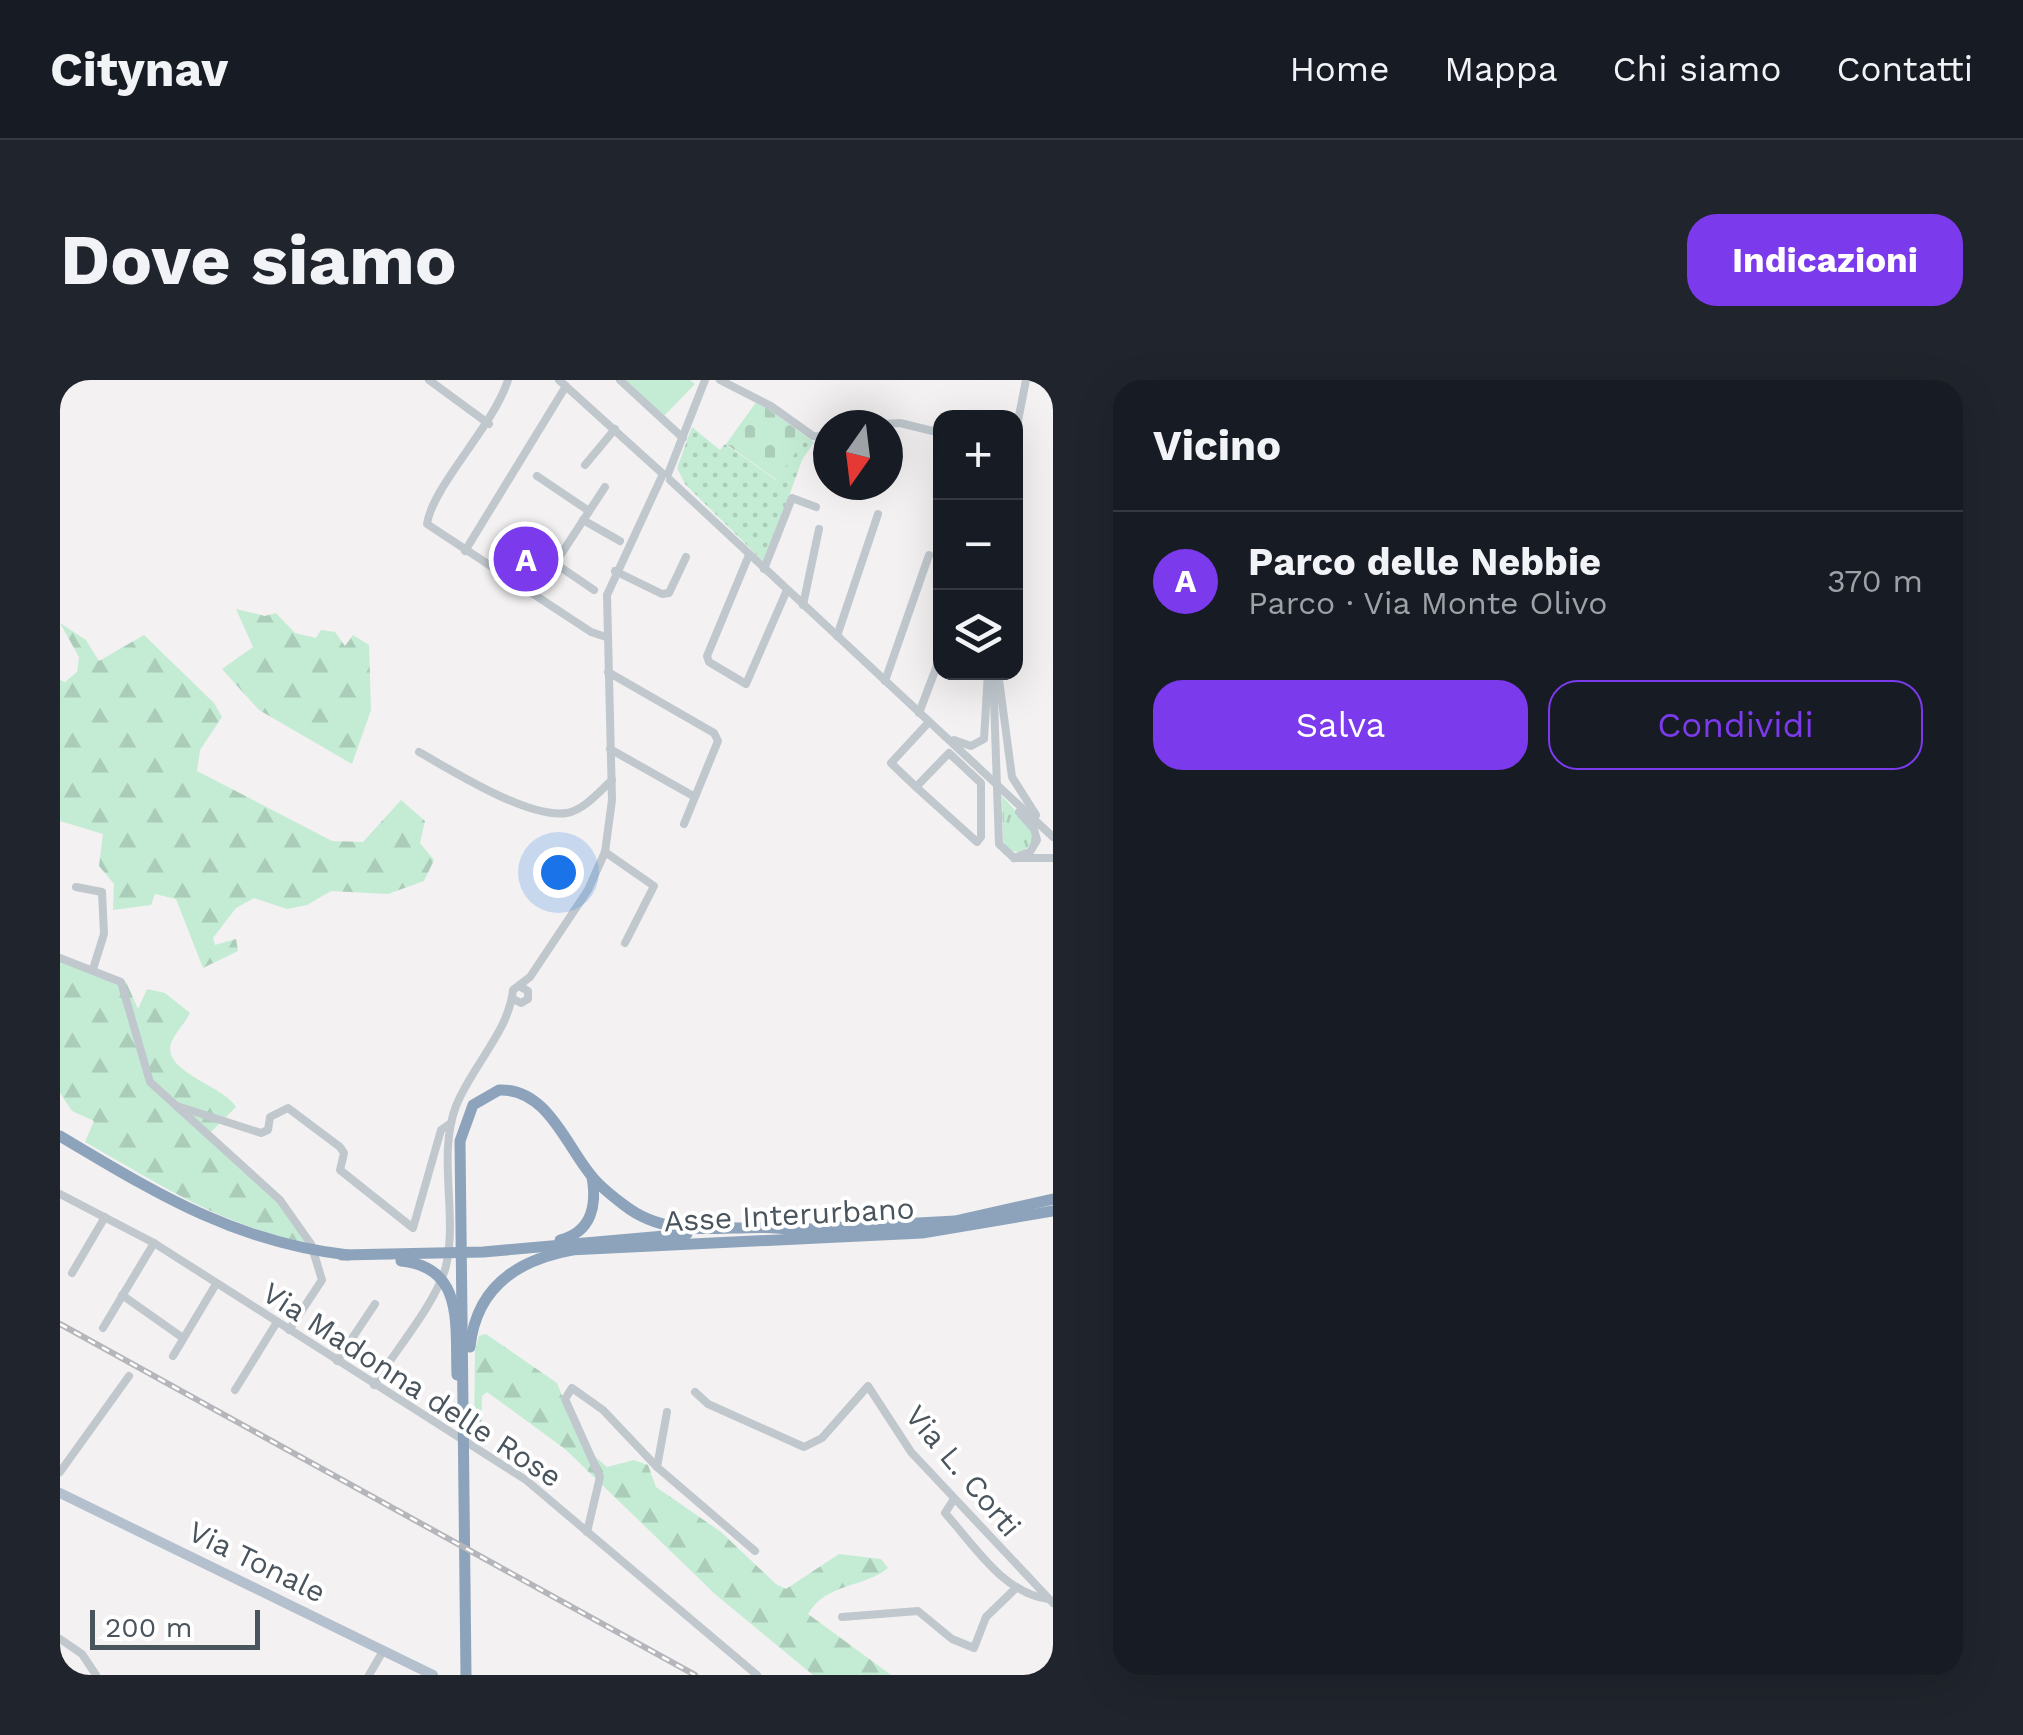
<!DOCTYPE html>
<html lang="it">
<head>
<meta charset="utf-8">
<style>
  :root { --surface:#171b24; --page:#20242c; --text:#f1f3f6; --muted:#9ea1a6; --line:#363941; --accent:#7c3aed }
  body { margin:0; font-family:"Work Sans",sans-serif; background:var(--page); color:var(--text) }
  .controls { position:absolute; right:30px; top:30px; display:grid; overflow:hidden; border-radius:20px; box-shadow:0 10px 40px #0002 }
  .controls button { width:90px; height:90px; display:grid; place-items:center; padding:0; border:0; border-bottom:2px solid var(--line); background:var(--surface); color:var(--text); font:50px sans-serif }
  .compass { position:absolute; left:753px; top:30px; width:90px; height:90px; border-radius:50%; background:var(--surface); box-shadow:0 10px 40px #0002; rotate:194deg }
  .scale { position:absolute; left:30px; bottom:25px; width:170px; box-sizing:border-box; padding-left:10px; border:5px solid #4a545d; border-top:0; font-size:28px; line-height:35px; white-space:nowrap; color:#4a545d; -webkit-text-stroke:8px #fff; paint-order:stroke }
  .you { position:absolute; left:498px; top:492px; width:35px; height:35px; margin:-25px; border:8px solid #fff; border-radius:50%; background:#1a73e8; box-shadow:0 0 0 15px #1a73e833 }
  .badge { display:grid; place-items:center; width:65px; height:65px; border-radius:50%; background:var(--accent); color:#fff; font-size:32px; font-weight:700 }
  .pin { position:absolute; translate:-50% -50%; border:5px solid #fff; box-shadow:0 2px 10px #0006 }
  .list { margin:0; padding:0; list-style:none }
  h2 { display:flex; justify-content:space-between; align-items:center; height:130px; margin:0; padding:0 40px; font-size:42px }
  h2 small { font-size:32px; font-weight:400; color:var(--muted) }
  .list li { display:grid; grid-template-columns:65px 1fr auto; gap:30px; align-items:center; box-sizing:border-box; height:140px; padding:0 40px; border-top:2px solid var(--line) }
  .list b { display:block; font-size:38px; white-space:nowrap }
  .list p { margin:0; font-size:32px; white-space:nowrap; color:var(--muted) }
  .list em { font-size:32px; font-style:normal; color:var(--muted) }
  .actions { display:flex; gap:20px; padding:30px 40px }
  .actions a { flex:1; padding:22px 0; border:2px solid var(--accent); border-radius:30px; text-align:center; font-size:35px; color:var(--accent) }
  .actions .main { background:var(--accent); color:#fff }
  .icon { flex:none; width:55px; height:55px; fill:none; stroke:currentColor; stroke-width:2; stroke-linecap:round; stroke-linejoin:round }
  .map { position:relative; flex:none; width:993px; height:1295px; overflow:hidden; border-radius:30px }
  header { display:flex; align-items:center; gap:60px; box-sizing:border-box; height:140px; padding:0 50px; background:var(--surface); border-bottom:2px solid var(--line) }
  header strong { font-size:48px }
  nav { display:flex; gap:55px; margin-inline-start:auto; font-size:35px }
  .intro { display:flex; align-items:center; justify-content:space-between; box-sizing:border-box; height:240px; padding:0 60px }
  h1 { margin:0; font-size:70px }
  .button { padding:25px 45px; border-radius:30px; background:var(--accent); color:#fff; font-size:35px; font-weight:700 }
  main { display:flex; gap:60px; padding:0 60px }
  aside { flex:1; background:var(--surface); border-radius:30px; box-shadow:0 10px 40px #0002 }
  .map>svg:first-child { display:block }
</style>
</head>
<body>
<header>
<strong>Citynav</strong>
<nav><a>Home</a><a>Mappa</a><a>Chi siamo</a><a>Contatti</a></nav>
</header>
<div class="intro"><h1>Dove siamo</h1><a class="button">Indicazioni</a></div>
<main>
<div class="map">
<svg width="993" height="1295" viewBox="0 0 993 1295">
  <defs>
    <pattern id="grass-tufts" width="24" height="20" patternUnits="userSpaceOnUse" patternTransform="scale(2.5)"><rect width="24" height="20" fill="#c4ecd4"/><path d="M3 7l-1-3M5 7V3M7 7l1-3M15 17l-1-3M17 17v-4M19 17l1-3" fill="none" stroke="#aaccb8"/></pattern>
    <pattern id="forest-firs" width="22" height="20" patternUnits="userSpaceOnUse" patternTransform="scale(2.5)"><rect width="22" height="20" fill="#c4ecd4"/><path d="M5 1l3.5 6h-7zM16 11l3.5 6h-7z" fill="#aaccb8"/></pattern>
    <pattern id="cemetery-stones" width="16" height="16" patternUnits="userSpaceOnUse" patternTransform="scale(2.5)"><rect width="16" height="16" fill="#c4ecd4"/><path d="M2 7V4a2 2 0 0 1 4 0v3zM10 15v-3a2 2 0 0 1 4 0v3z" fill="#aaccb8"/></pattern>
    <pattern id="park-dots" width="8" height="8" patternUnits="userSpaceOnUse" patternTransform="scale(2.5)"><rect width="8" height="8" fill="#c4ecd4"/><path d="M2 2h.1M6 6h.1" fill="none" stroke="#aaccb8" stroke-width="1.8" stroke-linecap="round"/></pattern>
  </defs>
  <rect width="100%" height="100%" fill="#f3f1f1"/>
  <path fill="url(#grass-tufts)" d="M942,416L972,449L974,461L961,473L949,470L943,461Z"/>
  <g fill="url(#forest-firs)">
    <path d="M176,229L205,236L216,233L235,253L256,258L261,250L275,252L285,266L293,255L309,265L311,330L292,384L199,330L162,289L193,267Z"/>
    <path d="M0,243L26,260L39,281L84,255L154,323L162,337L140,370L137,391L272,461L303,462L341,420L365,441L360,463L374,480L364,501L328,514L271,511L247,525L227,529L194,518L176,528L153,558L155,565L176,559L178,571L143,588L116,519L95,514L91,525L53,530L54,504L39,486L43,454L0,441V300L5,302L17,292L19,277Z"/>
    <path d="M0,579L66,602L78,629L87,609L105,613L130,633C125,643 116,652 112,661C98,691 165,706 176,727L149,754L212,813L248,863C158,844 103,806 25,762L34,741L12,731L0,713Z"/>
    <path d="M426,954L497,1003L521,1064L547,1087L574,1080L588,1085L596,1107L661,1152L716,1204L726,1209L779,1174L821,1179L828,1188C802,1209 767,1202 748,1234L831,1295H753L656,1215L505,1069L427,1012L422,1016L421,1056L414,1061L415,970L419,956Z"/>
  </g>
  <path fill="url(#cemetery-stones)" d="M697,21L747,57L717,100L666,64Z"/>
  <g fill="url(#park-dots)">
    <path d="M632,47L660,70L665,64L716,100L747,57L754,62L742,80L705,183L625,104L617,88Z"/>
    <path d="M466,149L489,164L479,175L490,183L474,210L441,188Z"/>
  </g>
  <path fill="#c4ecd4" d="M566,0H630L635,4L604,36Z"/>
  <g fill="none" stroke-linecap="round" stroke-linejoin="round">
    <g stroke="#c0c8ce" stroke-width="8">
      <path d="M369,0L429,44"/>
      <path d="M448,0C433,47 373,105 367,144L531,252L546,257"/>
      <path d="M499,0L603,94"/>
      <path d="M560,0L623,58"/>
      <path d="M660,0L711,26L753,56L768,57"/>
      <path d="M981,0L993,3"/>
      <path d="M808,45L840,43L881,53"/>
      <path d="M956,51L966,0"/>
      <path d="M525,85L555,49"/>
      <path d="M608,94L645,0"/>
      <path d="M477,96L529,131"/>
      <path d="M610,100L993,457"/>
      <path d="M523,140L560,161"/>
      <path d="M405,171L506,6"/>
      <path d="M689,175L647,276L649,282L686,304L727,210"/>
      <path d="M493,182L534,210"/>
      <path d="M704,189L732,118L756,127"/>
      <path d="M555,191L602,214L609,213L626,177"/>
      <path d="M475,214L545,107"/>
      <path d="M743,225L759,149"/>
      <path d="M777,256L818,134"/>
      <path d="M548,292L654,353L658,361L635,417L550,369"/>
      <path d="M933,292L939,464L954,478"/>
      <path d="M938,292L952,397L976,435"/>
      <path d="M825,301L869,175"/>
      <path d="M859,333L881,275"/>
      <path d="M894,360L911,366L924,359L928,292"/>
      <path d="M359,372C393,391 468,439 507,433C524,430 539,412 552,400"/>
      <path d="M889,373L921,403V457L917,462L856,407Z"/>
      <path d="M856,407L831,383L869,342"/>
      <path d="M624,444L635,417"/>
      <path d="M545,472L594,506L565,563"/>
      <path d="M954,478L970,472L977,460L974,449L959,432"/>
      <path d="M958,478H993"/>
      <path d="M16,507L42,512L44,554L33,589"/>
      <path d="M0,578L61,602L90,702L220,820L251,864L262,900L229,950"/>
      <path d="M453,619L461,623L468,619V611L459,606"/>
      <path d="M117,726L201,753L208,750L210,737L228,728L280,767L284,773L280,790L353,848L381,750L391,743"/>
      <path d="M0,814L94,863L466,1100L697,1295"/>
      <path d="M12,893L45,837"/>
      <path d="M62,915L123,958"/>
      <path d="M43,948L94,863"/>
      <path d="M113,976L156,904"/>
      <path d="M277,981L315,924"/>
      <path d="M314,1005C334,972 377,922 386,886C398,834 377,776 396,726C412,686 449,651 453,610L470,597L528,510L545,472L552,420L547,215L603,94"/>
      <path d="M175,1010L217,942"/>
      <path d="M635,1012L648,1024L744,1067L762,1058L808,1006L851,1072L993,1223"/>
      <path d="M597,1087L607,1032"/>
      <path d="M0,1092L69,996"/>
      <path d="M894,1119L885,1133C914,1165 943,1213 988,1219"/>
      <path d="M527,1152L540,1097L505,1019L512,1008L543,1030L597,1087L695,1171"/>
      <path d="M782,1237L858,1231L892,1259L914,1268L926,1237L955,1209"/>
      <path d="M0,1259L22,1274L36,1295"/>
      <path d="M309,1295L323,1271"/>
    </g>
    <path stroke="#b4c0cd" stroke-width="10" d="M0,1113L373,1295"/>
    <g stroke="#8da3bb" stroke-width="11">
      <path d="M0,756C96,813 174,862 288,875"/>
      <path d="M730,850L895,841L993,819"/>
      <path d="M500,860C532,852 537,825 532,797"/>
      <path d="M509,870L862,853L993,831"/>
      <path d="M282,875L423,872L627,854"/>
      <path d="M341,881C405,887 395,946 397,995"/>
      <path d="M410,967C416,908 457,880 512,870"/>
      <path d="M406,1295L400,761L413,725L439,710C486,708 505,763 530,794C539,806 552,816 564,825C615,865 676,840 734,850"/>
    </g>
    <g stroke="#b4b6bb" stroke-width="6">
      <path id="rail" d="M0,944L635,1295"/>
    </g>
    <use href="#rail" stroke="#fff" stroke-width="2.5" stroke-dasharray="8" stroke-linecap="butt"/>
  </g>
  <g text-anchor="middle" stroke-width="8" stroke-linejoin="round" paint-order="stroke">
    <g font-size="30" fill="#4a545d" stroke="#fff">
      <text transform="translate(729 835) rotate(-3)" y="10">Asse Interurbano</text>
      <text transform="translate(352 1005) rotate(33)" y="10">Via Madonna delle Rose</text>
      <text transform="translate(903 1091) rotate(50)" y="10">Via L. Corti</text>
      <text transform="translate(197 1182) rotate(26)" y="10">Via Tonale</text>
    </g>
  </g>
</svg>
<div class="controls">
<button>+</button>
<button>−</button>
<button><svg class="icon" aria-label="layers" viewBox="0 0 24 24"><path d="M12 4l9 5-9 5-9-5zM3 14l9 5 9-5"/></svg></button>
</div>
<svg class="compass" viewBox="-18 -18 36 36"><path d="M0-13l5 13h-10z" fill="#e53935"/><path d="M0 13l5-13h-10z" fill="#9ea1a6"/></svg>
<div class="scale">200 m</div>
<div class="you"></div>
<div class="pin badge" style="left:466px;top:179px">A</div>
</div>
<aside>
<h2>Vicino<small></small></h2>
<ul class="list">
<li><span class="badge">A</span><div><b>Parco delle Nebbie</b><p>Parco · Via Monte Olivo</p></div><em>370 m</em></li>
</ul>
<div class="actions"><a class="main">Salva</a><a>Condividi</a></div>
</aside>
</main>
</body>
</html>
